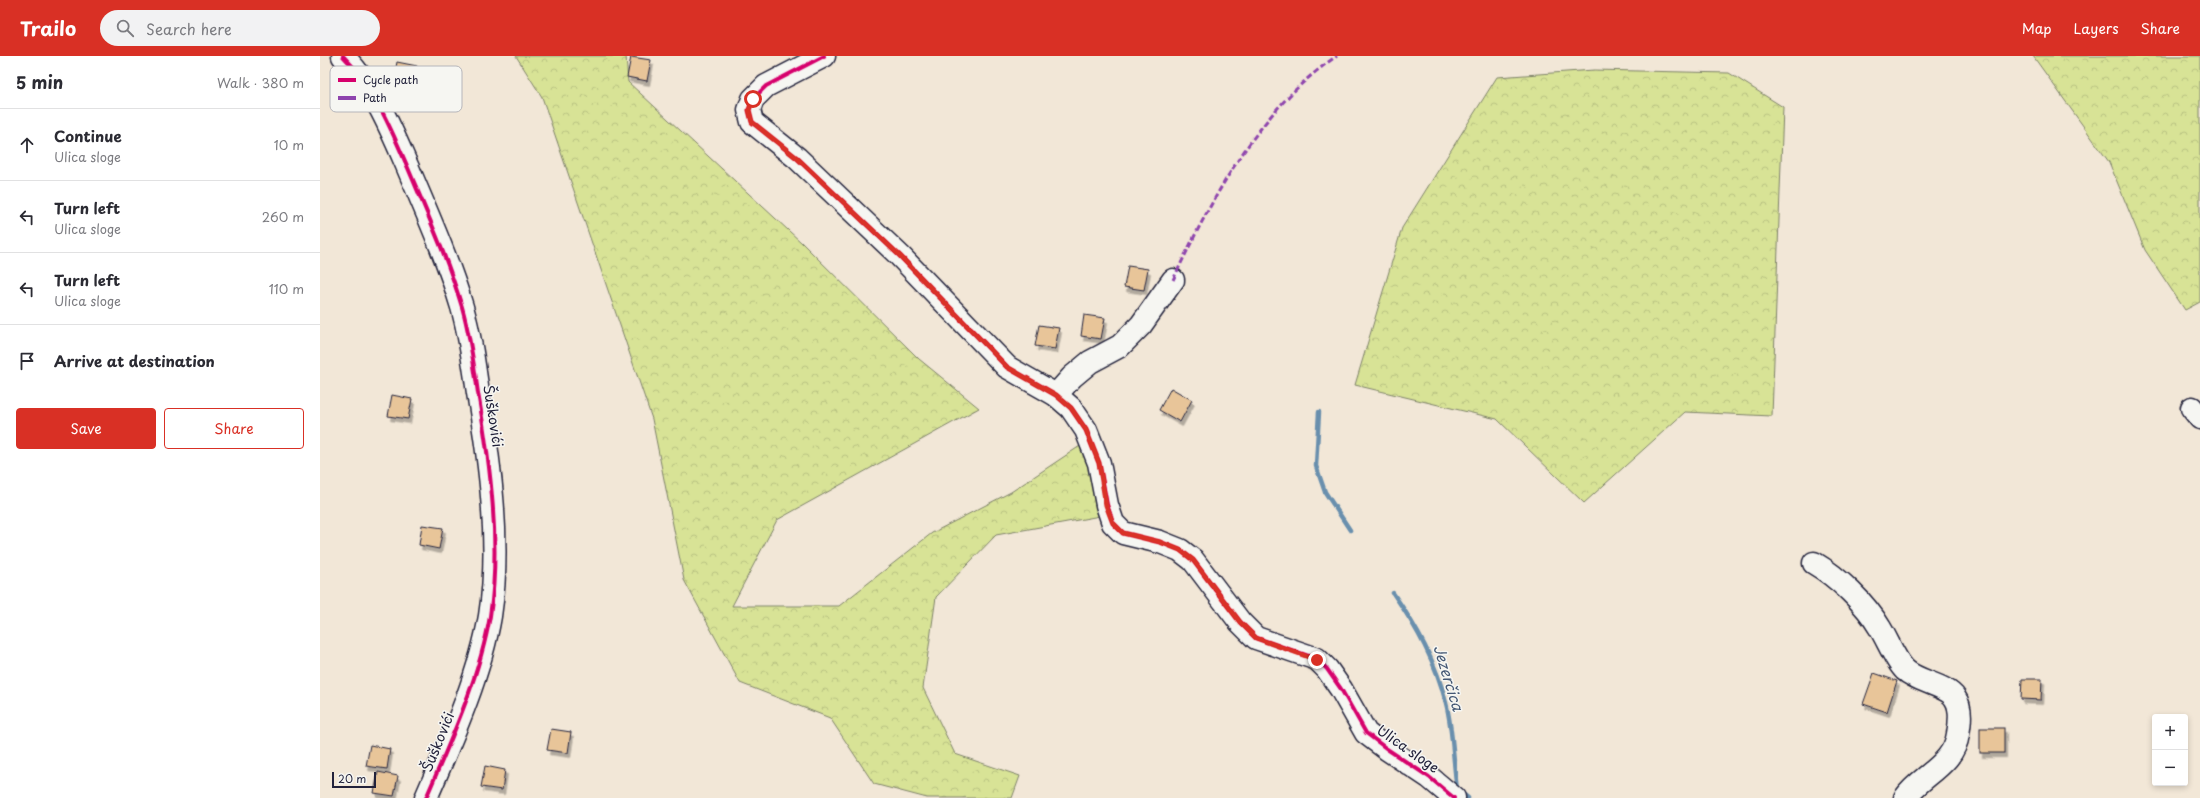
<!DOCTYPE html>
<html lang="en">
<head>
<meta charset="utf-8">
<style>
  :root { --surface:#fff; --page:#f2f2f3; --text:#2b2b33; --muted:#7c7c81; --line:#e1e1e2; --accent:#d93025 }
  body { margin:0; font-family:"Playpen Sans",sans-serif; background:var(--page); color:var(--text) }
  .controls { position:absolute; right:12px; bottom:12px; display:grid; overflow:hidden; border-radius:4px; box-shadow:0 2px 6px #0003 }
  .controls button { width:36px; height:36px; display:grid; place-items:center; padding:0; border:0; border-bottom:1px solid var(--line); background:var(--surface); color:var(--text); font:20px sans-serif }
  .scale { position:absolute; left:12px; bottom:10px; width:44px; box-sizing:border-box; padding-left:4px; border:2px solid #22223b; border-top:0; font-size:11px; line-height:14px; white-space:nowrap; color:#22223b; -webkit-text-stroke:3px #f6f6f2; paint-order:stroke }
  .stop { position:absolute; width:12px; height:12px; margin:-9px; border:3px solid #d93025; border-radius:50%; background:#fff }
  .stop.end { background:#d93025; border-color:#fff; box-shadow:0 1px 4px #0008 }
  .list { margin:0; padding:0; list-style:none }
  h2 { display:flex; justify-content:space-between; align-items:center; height:52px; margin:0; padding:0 16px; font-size:17px }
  h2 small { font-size:13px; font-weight:400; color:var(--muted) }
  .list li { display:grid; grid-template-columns:26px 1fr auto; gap:12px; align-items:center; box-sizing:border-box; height:72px; padding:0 16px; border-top:1px solid var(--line) }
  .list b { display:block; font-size:15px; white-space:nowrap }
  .list p { margin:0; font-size:13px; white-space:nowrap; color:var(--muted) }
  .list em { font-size:13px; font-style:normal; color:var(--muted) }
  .actions { display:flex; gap:8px; padding:12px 16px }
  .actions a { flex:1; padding:9px 0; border:1px solid var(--accent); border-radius:4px; text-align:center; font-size:14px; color:var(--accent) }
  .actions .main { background:var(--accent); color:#fff }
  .icon { flex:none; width:22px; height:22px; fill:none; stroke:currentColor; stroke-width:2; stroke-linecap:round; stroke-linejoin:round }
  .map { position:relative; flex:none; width:1880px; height:742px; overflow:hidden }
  header { display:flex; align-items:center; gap:24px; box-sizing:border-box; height:56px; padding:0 20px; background:var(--accent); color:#fff }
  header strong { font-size:19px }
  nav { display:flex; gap:22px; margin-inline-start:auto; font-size:14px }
  .search { width:280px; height:36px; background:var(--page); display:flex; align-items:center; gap:10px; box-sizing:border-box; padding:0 14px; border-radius:22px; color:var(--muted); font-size:15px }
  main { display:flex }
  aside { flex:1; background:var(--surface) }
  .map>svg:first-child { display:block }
</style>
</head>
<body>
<header>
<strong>Trailo</strong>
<div class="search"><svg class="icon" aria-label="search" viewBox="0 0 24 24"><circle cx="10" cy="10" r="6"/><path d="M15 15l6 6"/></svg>Search here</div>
<nav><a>Map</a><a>Layers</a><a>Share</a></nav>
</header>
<main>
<aside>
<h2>5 min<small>Walk · 380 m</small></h2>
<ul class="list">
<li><svg class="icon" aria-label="ahead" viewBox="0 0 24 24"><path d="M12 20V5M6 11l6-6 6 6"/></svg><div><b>Continue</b><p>Ulica sloge</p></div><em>10 m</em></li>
<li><svg class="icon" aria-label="left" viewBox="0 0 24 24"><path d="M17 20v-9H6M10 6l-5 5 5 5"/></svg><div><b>Turn left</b><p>Ulica sloge</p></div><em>260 m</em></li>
<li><svg class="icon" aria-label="left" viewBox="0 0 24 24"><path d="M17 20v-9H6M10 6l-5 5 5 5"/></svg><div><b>Turn left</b><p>Ulica sloge</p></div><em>110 m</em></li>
<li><svg class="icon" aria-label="arrive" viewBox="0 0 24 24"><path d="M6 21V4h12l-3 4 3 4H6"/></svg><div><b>Arrive at destination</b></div></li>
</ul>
<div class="actions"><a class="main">Save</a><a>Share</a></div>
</aside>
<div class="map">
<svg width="1880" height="742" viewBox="0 0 1880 742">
  <defs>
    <pattern id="forest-crowns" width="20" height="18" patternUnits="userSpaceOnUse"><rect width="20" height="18" fill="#d8e396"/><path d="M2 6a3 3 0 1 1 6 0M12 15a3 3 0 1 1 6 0" fill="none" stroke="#b9c282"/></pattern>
    <filter id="shadow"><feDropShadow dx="2.5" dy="4.5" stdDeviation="0" flood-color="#0004"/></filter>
  </defs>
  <rect width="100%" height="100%" fill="#f2e7d7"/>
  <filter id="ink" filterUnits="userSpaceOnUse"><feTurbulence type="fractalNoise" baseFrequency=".025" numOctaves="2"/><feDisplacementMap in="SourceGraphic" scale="8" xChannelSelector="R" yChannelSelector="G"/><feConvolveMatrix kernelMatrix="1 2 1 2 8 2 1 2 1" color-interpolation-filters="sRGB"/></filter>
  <g filter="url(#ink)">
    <g fill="url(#forest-crowns)" stroke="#7d8268">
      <path d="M196,0H306L308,26L482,187L599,303L659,352L457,464L412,550H519L612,477L691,436L775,380L780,460L676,479L616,541L603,632L635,698L700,720L692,742H607L554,728L510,662L420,627L364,524L332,363L222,41Z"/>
      <path d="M1713,0H1880V246L1865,254L1825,194L1789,106Z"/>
      <path d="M1274,14L1409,17L1463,51L1452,360L1365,356L1264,447L1177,363L1035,329L1082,172L1177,21Z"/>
    </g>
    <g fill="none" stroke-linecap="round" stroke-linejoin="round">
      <g stroke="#698fad" stroke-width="4.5">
        <path d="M999,356L996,410L1005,436L1030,474"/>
        <path d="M1073,537C1097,572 1116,606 1126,647C1133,674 1133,705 1137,733L1148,742"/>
      </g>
    </g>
    <g fill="#e8c599" stroke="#22223b" filter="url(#shadow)">
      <path d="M311,1L331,4L327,25L307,21Z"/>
      <path d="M77,6L97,10L93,30L73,27Z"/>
      <path d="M808,210L828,213L824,234L804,231Z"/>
      <path d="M764,259L785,262L781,283L761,280Z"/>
      <path d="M719,269L739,272L735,293L715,290Z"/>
      <path d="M851,332L872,344L860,366L839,354Z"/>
      <path d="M72,339L92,343L88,363L68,360Z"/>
      <path d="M102,469L123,472L119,493L99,489Z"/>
      <path d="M1554,617L1577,625L1567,656L1543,648Z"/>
      <path d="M1702,623H1722L1721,644L1701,643Z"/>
      <rect x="1660" y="672" width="24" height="25"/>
      <path d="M231,673L251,676L248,697L227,694Z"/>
      <path d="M50,689L70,693L67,713L46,710Z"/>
      <path d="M165,710L185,714L182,734L161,731Z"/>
      <path d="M58,716L78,720L74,740L54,737Z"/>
    </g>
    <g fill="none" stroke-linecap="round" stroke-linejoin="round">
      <g stroke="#22223b" stroke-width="25">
        <g id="minor">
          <path d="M23,0C54,31 71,73 88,112C107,157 128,204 142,251C150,279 154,308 158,337C170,407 181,489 170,560C160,620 130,686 106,742"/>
          <path d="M504,0L446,30L433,43L429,54L432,66L477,102L580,200L687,311L736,339L751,352L766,374L779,407L787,449L793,467L803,477L840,486L860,494L873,504L920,566L936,582L997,603L1007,613L1021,633L1046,677L1067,693L1109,721L1134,742"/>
          <path d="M736,339L752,321L770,306L800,290L821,269L853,224"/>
          <path d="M1872,352L1880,362"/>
          <path d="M1494,507C1518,521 1546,548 1560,572C1568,585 1575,604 1585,614C1598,626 1627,629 1635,642C1642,652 1640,667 1638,678C1634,709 1601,719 1585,742"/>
        </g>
      </g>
      <use href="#minor" stroke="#f6f6f2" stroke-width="22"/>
      <path stroke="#8e44ad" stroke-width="3" stroke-dasharray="6 3" stroke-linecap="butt" d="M853,224C892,142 939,52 1017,0"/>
      <g stroke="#f6f6f2" stroke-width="6">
        <g id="cycleway">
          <path d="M23,0C54,31 71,73 88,112C107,157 128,204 142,251C150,279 154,308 158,337C170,407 181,489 170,560C160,620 130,686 106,742"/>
          <path d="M504,0L446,30L433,43L429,54L432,66L477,102L580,200L687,311L736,339L751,352L766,374L779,407L787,449L793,467L803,477L840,486L860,494L873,504L920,566L936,582L997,603L1007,613L1021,633L1046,677L1067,693L1109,721L1134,742"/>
        </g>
      </g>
      <use href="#cycleway" stroke="#d6006c" stroke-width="4"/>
    </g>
  </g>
  <g fill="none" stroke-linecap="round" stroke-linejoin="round" filter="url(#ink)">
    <path stroke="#d93025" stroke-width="5" d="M433,43L429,54L432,66L477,102L580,200L687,311L736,339L751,352L766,374L779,407L786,449L793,467L803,477L840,486L860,494L873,504L920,566L936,582L997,604"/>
  </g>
  <g text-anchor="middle" stroke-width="3" stroke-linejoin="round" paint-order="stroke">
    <g font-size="14" fill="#22223b" stroke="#f6f6f2">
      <text transform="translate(173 360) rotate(81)" y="5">Šuškovići</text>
      <text transform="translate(118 686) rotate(-68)" y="5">Šuškovići</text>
      <text transform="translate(1088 693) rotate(35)" y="5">Ulica sloge</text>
    </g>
    <g font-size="15" font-style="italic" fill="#455874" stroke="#f6f6f2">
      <text transform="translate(1128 622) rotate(73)" y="5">Jezerčica</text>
    </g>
  </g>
  <rect x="10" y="10" width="132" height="46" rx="6" fill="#f6f6f2" stroke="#b6b6bb" stroke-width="1"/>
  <rect x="18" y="22" width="18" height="4" fill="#d6006c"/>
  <rect x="18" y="40" width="18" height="4" fill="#8e44ad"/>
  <g font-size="11" fill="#22223b">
    <text x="43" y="28">Cycle path</text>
    <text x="43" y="46">Path</text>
  </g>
</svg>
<div class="controls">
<button>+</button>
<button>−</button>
</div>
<div class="scale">20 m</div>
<div class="stop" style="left:433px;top:43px"></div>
<div class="stop end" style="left:997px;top:604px"></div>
</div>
</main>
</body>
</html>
